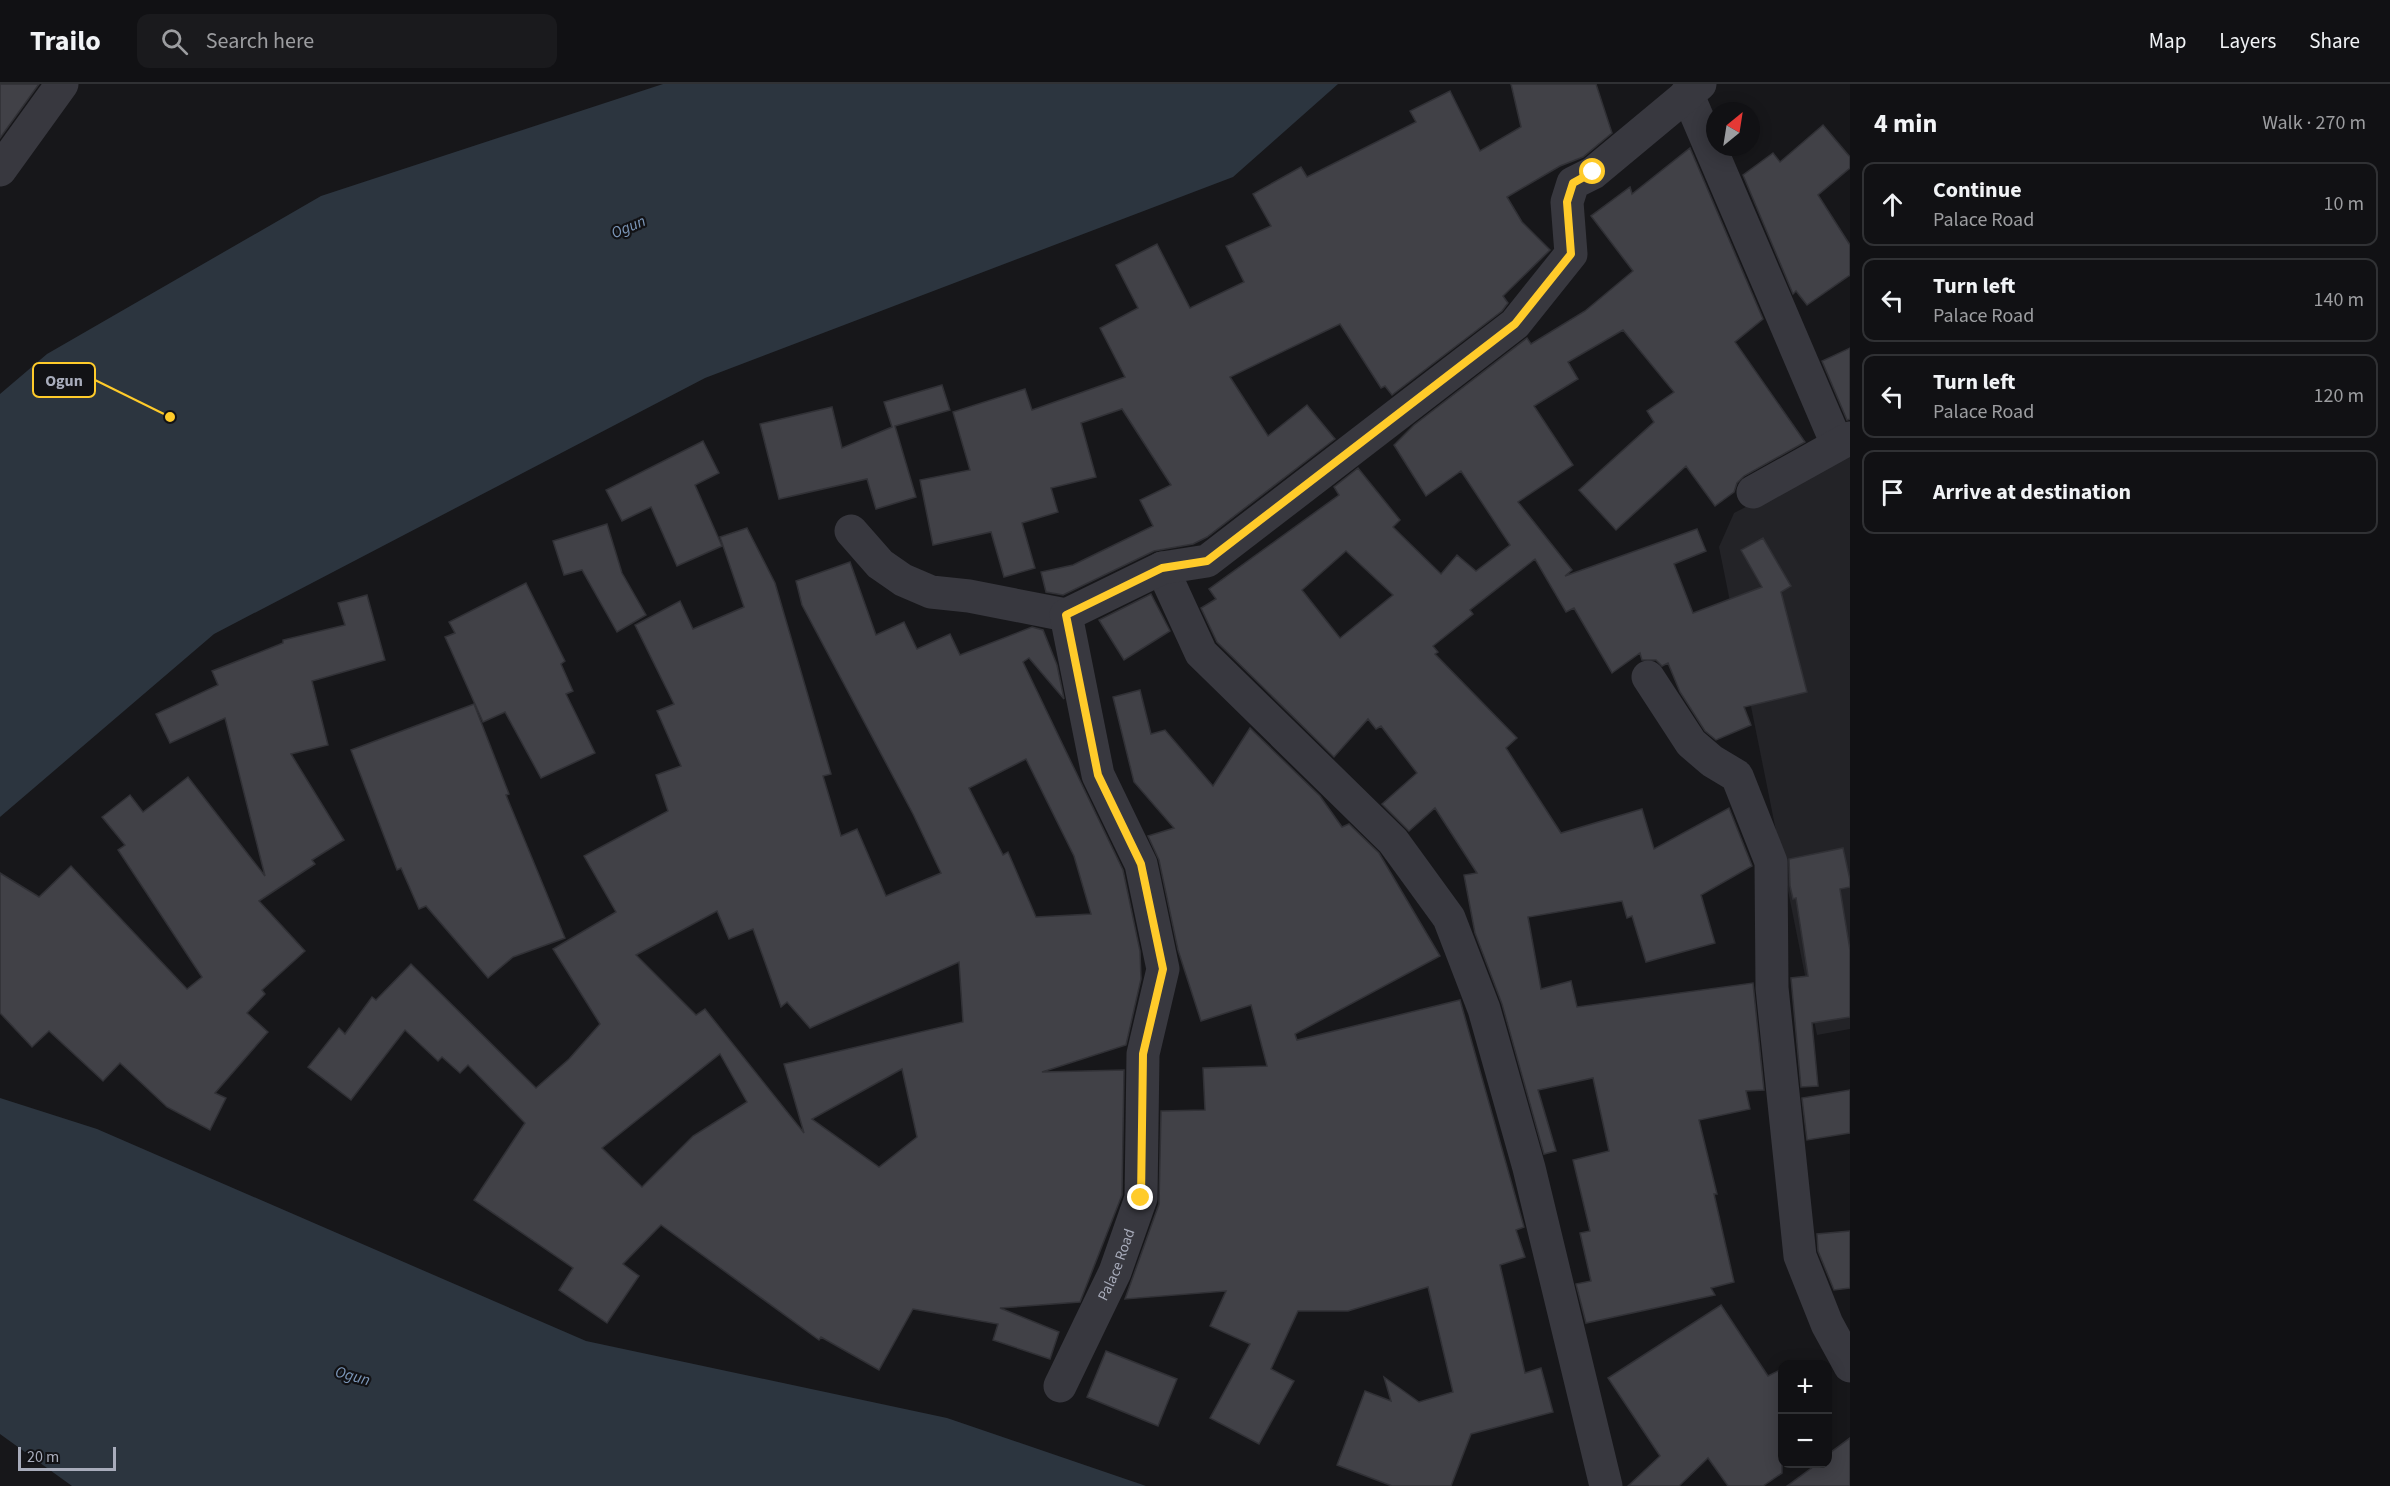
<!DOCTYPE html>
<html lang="en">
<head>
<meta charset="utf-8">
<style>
  :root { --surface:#111114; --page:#1a1a1d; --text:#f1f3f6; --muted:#9c9da0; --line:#303134 }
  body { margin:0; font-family:"Source Sans 3",sans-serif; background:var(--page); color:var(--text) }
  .controls { position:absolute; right:18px; bottom:18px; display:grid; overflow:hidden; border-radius:12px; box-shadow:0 3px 15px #0003 }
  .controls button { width:54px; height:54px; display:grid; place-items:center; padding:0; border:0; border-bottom:2px solid var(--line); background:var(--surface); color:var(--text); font:30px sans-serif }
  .compass { position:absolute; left:1706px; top:18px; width:54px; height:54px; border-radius:50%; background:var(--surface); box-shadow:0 3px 15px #0003; rotate:30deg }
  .scale { position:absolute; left:18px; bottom:15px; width:98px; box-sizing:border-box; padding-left:6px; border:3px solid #a8acbb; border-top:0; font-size:16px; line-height:21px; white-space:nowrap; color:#a8acbb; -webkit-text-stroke:4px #121215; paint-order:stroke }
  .stop { position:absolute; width:18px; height:18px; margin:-14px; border:4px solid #ffcb2a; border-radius:50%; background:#fff }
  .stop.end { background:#ffcb2a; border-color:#fff; box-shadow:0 2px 6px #0008 }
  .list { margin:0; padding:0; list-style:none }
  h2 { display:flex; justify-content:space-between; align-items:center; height:78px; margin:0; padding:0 24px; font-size:26px }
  h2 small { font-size:20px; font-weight:400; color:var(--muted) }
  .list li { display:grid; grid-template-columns:39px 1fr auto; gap:18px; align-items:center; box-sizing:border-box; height:84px; margin:0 12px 12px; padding:0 12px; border:2px solid var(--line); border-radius:12px }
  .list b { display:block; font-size:22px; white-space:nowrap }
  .list p { margin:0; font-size:20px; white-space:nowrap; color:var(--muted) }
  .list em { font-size:20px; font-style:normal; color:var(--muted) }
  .icon { flex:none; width:33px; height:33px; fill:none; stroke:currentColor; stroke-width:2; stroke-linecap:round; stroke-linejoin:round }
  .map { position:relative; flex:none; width:1850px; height:1402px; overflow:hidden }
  header { display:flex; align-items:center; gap:36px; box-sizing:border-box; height:84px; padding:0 30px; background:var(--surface); border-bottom:2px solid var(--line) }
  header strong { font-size:28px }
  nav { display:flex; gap:33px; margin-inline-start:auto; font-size:21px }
  .search { width:420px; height:54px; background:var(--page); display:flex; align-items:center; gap:15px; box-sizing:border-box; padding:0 21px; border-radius:12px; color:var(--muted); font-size:22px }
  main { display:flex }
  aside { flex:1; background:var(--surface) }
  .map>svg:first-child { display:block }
</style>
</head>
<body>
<header>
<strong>Trailo</strong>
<div class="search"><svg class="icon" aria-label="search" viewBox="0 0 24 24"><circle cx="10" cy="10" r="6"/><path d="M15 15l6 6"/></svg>Search here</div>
<nav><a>Map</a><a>Layers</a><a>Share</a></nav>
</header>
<main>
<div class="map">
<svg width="1850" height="1402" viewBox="0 0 1850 1402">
  <rect width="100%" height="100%" fill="#17171a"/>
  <path fill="#232327" d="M1850,370V945L1817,951L1719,463L1734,429Z"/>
  <g fill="#2c353f">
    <path d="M663,0H1338L1233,93L705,294L214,550L0,733V310L47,270L321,112Z"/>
    <path d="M0,1014L97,1045L586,1257L947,1334L1146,1402H72L0,1350Z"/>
  </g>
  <g fill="#414147" stroke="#313136" stroke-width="1.5" fill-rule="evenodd">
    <path d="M0,0H39L0,54Z"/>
    <path d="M1511,0H1596L1612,49L1583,73L1560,82L1507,113L1522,138L1550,166L1503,212L1508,219L1502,227L1392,311L1385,302L1381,304L1340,240L1230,293L1268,352L1307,321L1335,355L1207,453L1193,460L1154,467L1063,511L1046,508L1041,488L1073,481L1153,442L1140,416L1171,401L1122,325L1081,339L1096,393L1051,404L1058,428L1022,439L1035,484L1004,493L991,448L933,461L920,396L970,386L953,328L1025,305L1032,326L1125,293L1100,244L1138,224L1116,181L1157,160L1190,224L1244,198L1226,162L1271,142L1253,110L1301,83L1307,93L1416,38L1410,27L1450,7L1480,67L1521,43Z"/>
    <path d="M1823,41L1850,73V84L1818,111L1850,161V191L1807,221L1796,207L1793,210L1743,91L1773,69L1780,78Z"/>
    <path d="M1690,64L1763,235L1735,258L1805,358L1744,392L1737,399L1734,408L1715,422L1686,382L1616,446L1579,406L1654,338L1647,327L1674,308L1623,246L1568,278L1578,295L1534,322L1573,381L1518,418L1572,486L1565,492L1697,445L1706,467L1674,480L1693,529L1762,503L1741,466L1763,454L1791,502L1781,508L1807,608L1744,623L1751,641L1716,656L1705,647L1680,608L1668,579L1662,582L1656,576H1642L1640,569L1612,589L1574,524L1566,528L1535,475L1470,526L1473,530L1433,562L1438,568L1435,570L1517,654L1506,664L1561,749L1642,725L1654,765L1729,724L1752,782L1701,811L1715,859L1646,878L1632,832L1627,834L1622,817L1528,833L1541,905L1571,897L1577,923L1753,899L1764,1006L1746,1007L1750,1025L1699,1036L1717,1110H1714L1734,1198L1711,1204L1715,1211L1586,1239L1576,1200L1591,1197L1580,1149L1590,1147L1573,1076L1609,1067L1593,994L1538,1006L1556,1067L1544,1070L1502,920L1475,849L1464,791L1477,789L1435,724L1409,747L1382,720L1417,689L1381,642L1376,645L1368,635L1334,673L1217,558L1201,524L1216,515L1209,505L1339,411L1334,403L1358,384L1400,436L1393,443L1441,490L1457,471L1476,487L1510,461L1461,387L1426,412L1394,361L1414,341L1527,254L1531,260L1585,227L1633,187L1591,132L1630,103L1632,110ZM1346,467L1393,511L1340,554L1302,506Z"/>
    <path d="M1850,264V335L1847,336L1822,277Z"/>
    <path d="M942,301L950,326L895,342L916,413L876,425L867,395L779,415L760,340L832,323L842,364L892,343L884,318Z"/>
    <path d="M703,357L719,389L695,401L722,462L677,482L651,423L622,437L606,406Z"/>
    <path d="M607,440L622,489L646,531L617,548L582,486L564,491L553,457Z"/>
    <path d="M747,444L775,499L831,690L823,692L841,752L857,745L886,812L941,789L913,730L802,521L796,497L850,478L876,551L904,538L917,565L950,550L960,571L1032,543L1043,546L1057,581L1064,615L1029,574L1023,578L1123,786L1140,867L1141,895L1126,961L1042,988L1124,986L1122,1111L1080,1218L1000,1224L1059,1248L1050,1275L993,1256L998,1240L913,1225L879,1286L821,1253L819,1256L661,1141L623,1180L639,1192L607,1239L559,1206L573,1184L474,1116L525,1039L468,981L460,989L442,973L438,977L405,946L351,1016L308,983L339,944L345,950L372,913L376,916L411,880L536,1004L569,975L600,940L553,865L616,828L584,772L668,727L656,691L681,682L657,627L674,620L635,541L680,517L693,545L744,523L720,453ZM1026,675L1074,772L1091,830L1036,833L1008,768L1003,771L969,704ZM717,827L729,855L753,845L781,923L787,918L810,944L959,878L963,938L784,980L804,1049L705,925L696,931L636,871ZM720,970L747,1018L693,1052L642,1103L602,1064ZM902,985L917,1053L879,1083L812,1035Z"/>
    <path d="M526,499L565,577L561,580L573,607L566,610L595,669L541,694L505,628L483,638L445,553L455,549L449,538Z"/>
    <path d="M1151,510L1170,547L1124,576L1099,536Z"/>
    <path d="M367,511L385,576L312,597L328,661L291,670L344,756L312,776L315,780L259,817L305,867L262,906L265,910L247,929L268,948L215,1009L226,1014L210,1046L167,1023L120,979L103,997L49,947L32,963L0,929V789L39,813L71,782L187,905L202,893L118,766L125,761L102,733L130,711L143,728L188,693L265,792L225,634L170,659L156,630L218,601L212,587L283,559V556L345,541L338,519Z"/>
    <path d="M1140,606L1151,650L1165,646L1213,702L1250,644L1320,712L1342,743L1349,740L1379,769L1440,872L1295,950L1297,956L1460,916L1524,1143L1516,1146L1525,1173L1500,1181L1525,1289L1541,1284L1553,1328L1471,1350L1451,1402H1392L1337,1381L1365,1307L1391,1317L1384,1293L1419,1318L1453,1308L1428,1203L1348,1227H1298L1271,1285L1294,1297L1259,1360L1210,1334L1250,1260L1210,1242L1226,1207L1125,1215L1159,1120L1161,1027L1205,1026L1203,984L1267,982L1251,921L1201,937L1178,866L1159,776L1148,752L1174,744L1134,698L1113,613Z"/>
    <path d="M474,620L509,710L506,711L565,854L513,873L488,894L426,822L419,825L401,784L397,786L351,666Z"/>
    <path d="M1843,764L1850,796V803L1840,805L1850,866V933L1812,939L1818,1002L1801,1003L1791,894L1808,892L1796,814L1793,815L1790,802L1789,775Z"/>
    <path d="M1850,1006V1049L1807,1056L1802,1014Z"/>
    <path d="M1850,1147V1204L1834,1206L1818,1167L1817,1150Z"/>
    <path d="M1721,1221L1768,1292L1782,1285V1389L1763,1402H1728L1708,1374L1679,1402H1628L1660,1372L1608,1294Z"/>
    <path d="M1106,1267L1177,1295L1158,1342L1087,1313Z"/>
    <path d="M1850,1354V1402H1787L1817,1380H1827V1371Z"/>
  </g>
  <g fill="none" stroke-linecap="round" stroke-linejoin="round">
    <g stroke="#38383f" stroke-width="33">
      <path d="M1687,9L1837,360"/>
      <path d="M0,86L62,0"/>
      <path d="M1753,408L1850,354"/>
      <path d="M851,447L880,480L903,496L931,508L969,512L1066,531"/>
      <path d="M1162,484L1201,569L1393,757L1449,834L1484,925L1529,1084L1606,1402"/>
      <path d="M1648,593L1691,659L1712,677L1737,692L1771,778L1772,904L1800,1172L1827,1240L1850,1282"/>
      <path id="s1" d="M1060,1302L1115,1188L1141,1114L1143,970L1163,885L1141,780L1098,691L1066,531L1162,484L1207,477L1515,240L1571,170L1567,118L1573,99L1593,89L1700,0"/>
    </g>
  </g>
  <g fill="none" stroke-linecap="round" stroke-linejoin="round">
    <path stroke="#ffcb2a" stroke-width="8" d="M1141,1114L1143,970L1163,885L1141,780L1098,691L1066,531L1162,484L1207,477L1515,240L1571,170L1567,118L1573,99L1593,88"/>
  </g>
  <g text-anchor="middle" stroke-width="4.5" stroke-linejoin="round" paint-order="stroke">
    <g font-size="15" fill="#a8acbb" stroke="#121215">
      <text dy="5" stroke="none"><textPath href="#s1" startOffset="134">Palace Road</textPath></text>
    </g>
    <g font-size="16" font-style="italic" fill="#7c97b9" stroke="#121215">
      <text transform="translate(628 142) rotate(-23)" y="6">Ogun</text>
      <text transform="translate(353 1291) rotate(16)" y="6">Ogun</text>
    </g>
  </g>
  <path fill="none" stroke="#ffcb2a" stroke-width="2" d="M170 333L95 296"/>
  <circle fill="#ffcb2a" stroke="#121215" stroke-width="2" cx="170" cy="333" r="6"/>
  <rect fill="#121215" stroke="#ffcb2a" stroke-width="2" x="33" y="279" width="62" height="34" rx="6"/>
  <g font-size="16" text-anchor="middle" font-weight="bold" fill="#a8acbb">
    <text x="64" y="302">Ogun</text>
  </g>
</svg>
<div class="controls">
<button>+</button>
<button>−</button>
</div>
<svg class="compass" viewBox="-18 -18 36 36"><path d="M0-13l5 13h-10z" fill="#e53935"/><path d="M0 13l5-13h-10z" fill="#9c9da0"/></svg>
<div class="scale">20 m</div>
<div class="stop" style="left:1593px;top:88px"></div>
<div class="stop end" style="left:1141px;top:1114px"></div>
</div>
<aside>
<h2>4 min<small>Walk · 270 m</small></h2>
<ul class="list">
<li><svg class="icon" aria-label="ahead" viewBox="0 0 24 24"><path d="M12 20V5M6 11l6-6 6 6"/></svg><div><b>Continue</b><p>Palace Road</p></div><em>10 m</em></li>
<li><svg class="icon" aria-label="left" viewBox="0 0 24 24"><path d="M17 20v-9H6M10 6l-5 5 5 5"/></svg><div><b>Turn left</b><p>Palace Road</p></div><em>140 m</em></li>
<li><svg class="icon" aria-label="left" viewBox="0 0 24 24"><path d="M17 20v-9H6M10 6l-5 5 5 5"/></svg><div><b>Turn left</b><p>Palace Road</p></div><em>120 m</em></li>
<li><svg class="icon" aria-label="arrive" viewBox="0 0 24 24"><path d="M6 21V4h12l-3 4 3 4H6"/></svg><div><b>Arrive at destination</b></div></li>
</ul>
</aside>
</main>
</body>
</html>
